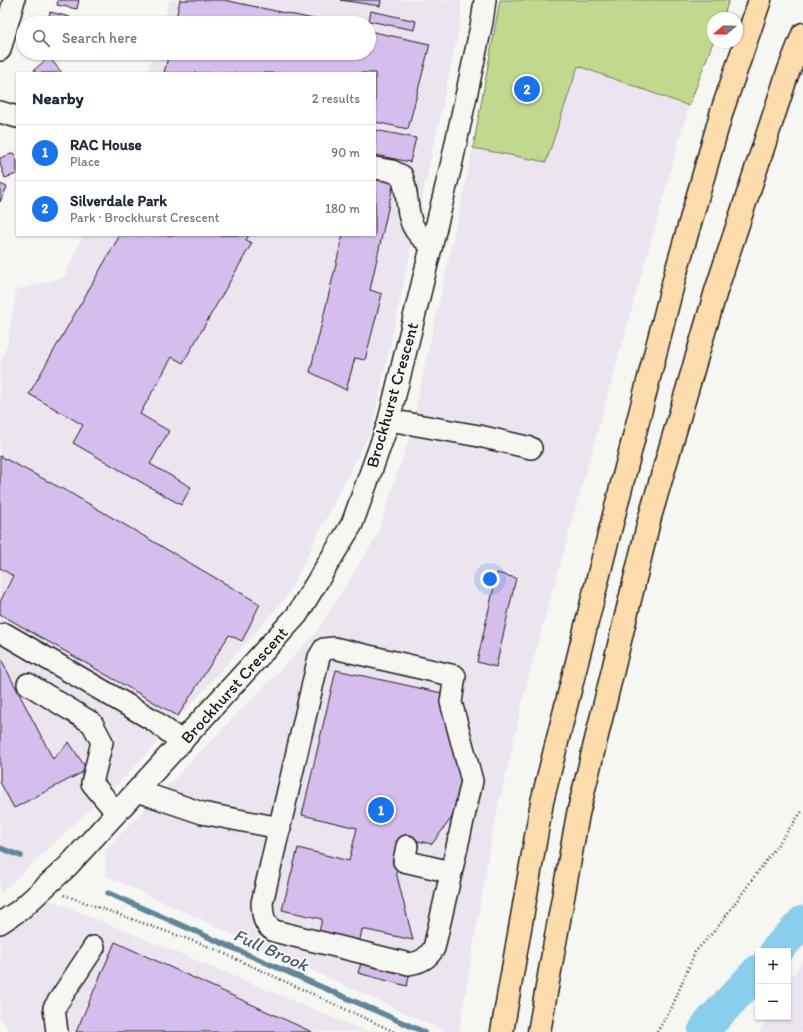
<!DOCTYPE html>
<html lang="en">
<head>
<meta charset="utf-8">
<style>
  :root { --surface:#fff; --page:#f2f2f3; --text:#1f2937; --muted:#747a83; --line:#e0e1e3; --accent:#1a73e8 }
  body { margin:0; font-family:Itim,sans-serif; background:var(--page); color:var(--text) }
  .controls { position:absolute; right:12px; bottom:12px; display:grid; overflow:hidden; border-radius:0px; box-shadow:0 1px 3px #0004 }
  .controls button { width:36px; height:36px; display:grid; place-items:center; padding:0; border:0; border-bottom:1px solid var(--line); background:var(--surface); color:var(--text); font:20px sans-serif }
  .compass { position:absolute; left:707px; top:12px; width:36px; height:36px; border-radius:50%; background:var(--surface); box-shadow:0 1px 3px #0004; rotate:251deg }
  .you { position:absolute; left:490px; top:579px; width:14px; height:14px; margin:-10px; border:3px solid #fff; border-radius:50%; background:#1a73e8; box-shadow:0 0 0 6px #1a73e833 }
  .badge { display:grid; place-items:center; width:26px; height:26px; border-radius:50%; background:var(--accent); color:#fff; font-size:13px; font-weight:700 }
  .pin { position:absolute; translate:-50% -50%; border:2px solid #fff; box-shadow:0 1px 4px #0006 }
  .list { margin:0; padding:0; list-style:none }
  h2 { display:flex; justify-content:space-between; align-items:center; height:52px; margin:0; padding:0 16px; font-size:17px }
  h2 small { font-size:13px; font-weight:400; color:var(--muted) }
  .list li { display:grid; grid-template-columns:26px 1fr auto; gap:12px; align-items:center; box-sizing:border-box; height:56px; padding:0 16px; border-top:1px solid var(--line) }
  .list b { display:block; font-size:15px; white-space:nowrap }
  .list p { margin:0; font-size:13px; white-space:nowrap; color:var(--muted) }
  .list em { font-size:13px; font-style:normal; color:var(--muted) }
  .icon { flex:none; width:22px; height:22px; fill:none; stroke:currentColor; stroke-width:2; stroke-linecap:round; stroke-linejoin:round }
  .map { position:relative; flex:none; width:803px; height:1032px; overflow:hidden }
  .search { position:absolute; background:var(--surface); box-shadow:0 1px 3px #0004; left:16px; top:16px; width:360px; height:44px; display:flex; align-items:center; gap:10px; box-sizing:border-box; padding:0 14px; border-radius:22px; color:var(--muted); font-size:15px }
  .panel { position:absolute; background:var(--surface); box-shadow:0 1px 3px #0004; left:16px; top:72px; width:360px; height:164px; border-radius:0px }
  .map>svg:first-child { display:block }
</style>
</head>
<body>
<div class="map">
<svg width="803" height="1032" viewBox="0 0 803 1032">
  <rect width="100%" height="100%" fill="#f6f6f2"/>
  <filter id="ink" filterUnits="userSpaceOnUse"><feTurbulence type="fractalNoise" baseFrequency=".025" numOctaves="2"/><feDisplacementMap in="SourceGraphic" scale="8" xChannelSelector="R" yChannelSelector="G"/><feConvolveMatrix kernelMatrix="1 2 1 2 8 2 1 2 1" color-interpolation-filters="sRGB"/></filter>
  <g filter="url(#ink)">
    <g fill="#ece5f0">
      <path d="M170,0H461V20L372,428L286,598L133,769L0,894V364L7,345L16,290L64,277L83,235H375V73H147L154,53H369V23H163Z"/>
      <path d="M578,66L689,106L530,671L492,834L459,1032H447L106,876L105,850L315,634L377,536L409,438L473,148L546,162Z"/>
      <path d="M41,896L368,1032H10L0,1018V929Z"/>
      <path d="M803,960V1032H760L767,1017H788V983Z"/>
    </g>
    <path fill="#c1d98f" stroke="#6e7a56" d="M500,0H729L723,18H713V42L689,106L578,66L546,162L473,148Z"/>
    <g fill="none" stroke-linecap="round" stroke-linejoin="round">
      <g stroke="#5f8699" stroke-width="5.5">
        <path d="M0,848L21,856"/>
        <path d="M108,893L424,1032"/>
      </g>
      <g stroke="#8bcdec" stroke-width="33">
        <path d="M776,951L803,922"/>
        <path d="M704,1032L707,1026L758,971"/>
      </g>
    </g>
    <g fill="#d5bded" stroke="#1c1c1c">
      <path d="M58,0H79L77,9L57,5Z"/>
      <path d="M180,0H224L332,23H175Z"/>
      <path d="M340,0H381L380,6Z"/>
      <path d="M371,11L416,21L414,30L369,21Z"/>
      <path d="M50,12L70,17L68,23H47Z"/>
      <path d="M369,31L430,44L408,129L375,122V73H164L169,53H369Z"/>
      <path d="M49,57L62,73H36L34,70Z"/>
      <path d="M375,130L416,138L410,162L375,155Z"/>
      <path d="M14,153L17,162V174L5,178L0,164V158Z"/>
      <path d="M375,176L394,181L370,290L382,294L365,360L355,358L346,390L310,372L343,235H375Z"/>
      <path d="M0,184L7,187L0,202Z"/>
      <path d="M120,235H249L246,240L252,243L183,363L172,357L140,414L169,431L150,464L191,487L181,505L73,443L83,425L29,394Z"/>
      <path d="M0,456L72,494L260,604L242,641L229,635L178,716L0,614V602L13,576L0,568Z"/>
      <path d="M497,573L516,578L496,667L477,662Z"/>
      <path d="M0,657L53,759L69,742L87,770L14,808L0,782Z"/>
      <path d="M336,670L442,693L465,786L462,804L432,844L403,838L396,872L413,940L362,929L359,945L318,936L322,919L282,910L298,848L349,861L357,828L302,815Z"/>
      <path d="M115,942L312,1032H76Z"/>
      <path d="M362,960L410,972L407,986L358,973Z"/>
    </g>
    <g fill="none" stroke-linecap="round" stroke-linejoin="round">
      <g stroke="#1c1c1c" stroke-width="24">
        <g id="minor">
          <path d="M0,50L14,0"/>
          <path d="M0,112L17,117"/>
          <path d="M375,168L392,171L402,176C412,205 401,227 432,245"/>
          <path d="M389,420L479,436L531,448"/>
          <path d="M5,634L153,720L182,742"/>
          <path d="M334,648L455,676L451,702L472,781L434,948C427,959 421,962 409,964L274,931C263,924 263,916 262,903L319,657L324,649Z"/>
          <path d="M28,684L92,723L102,742L92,783L116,812"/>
          <path d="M137,791L202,813L280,828"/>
          <path d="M407,846L404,861L451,872"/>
          <path d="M0,923L20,910L68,866L297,615L352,524L388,424L451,166L482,22L485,0"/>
          <path d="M57,1032L54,1008L94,947"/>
        </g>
      </g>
      <g stroke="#1c1c1c" stroke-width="25">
        <g id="highway">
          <path d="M502,1032L542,802L602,562L676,272L722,111L760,0"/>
          <path d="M539,1032L578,814L650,517L716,291L787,75L803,34"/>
        </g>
      </g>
      <g stroke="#1c1c1c" stroke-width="2.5" stroke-dasharray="1 3" stroke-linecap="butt">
        <path d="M64,895L210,947L395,1032"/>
        <path d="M657,1032L672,1007L695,952L717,928L803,810"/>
      </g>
      <use href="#minor" stroke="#f6f6f2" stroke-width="21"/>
      <use href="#highway" stroke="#fcdcac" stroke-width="22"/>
    </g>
  </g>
  <g text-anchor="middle" stroke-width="4" stroke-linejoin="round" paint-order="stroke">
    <g font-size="17" fill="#1c1c1c" stroke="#f6f6f2">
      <text transform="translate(392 395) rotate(-74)" y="6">Brockhurst Crescent</text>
      <text transform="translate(234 685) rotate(-48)" y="6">Brockhurst Crescent</text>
    </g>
    <g font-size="18" font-style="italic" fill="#435a65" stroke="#f6f6f2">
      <text transform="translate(271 950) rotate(24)" y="6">Full Brook</text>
    </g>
  </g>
</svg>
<div class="controls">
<button>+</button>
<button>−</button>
</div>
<svg class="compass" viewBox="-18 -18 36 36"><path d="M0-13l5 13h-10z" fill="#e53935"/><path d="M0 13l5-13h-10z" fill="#747a83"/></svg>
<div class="you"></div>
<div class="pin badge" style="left:381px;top:810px">1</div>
<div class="pin badge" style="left:527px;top:89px">2</div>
<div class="search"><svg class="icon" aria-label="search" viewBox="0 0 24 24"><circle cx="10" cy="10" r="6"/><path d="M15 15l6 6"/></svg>Search here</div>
<section class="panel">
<h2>Nearby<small>2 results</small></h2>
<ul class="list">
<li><span class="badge">1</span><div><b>RAC House</b><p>Place</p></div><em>90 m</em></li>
<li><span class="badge">2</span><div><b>Silverdale Park</b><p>Park · Brockhurst Crescent</p></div><em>180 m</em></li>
</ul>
</section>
</div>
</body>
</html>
